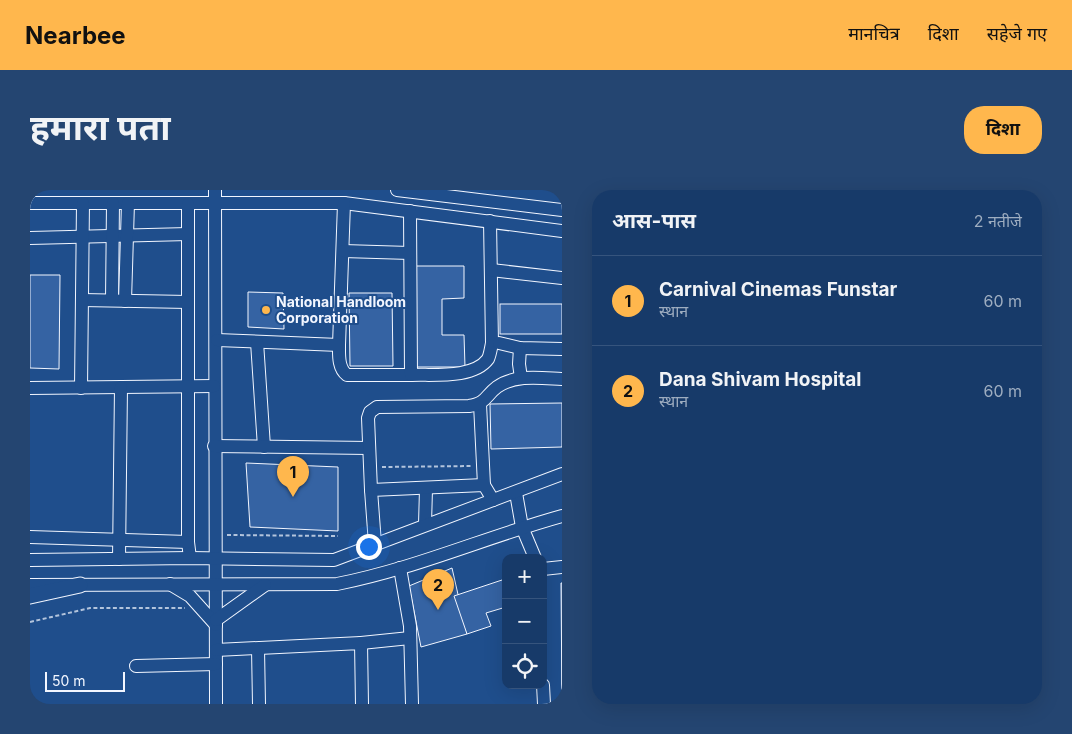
<!DOCTYPE html>
<html lang="hi">
<head>
<meta charset="utf-8">
<style>
  :root { --surface:#173a69; --page:#244571; --text:#f1f3f6; --muted:#9eadc0; --line:#36547d; --accent:#ffb74d }
  body { margin:0; font-family:Inter,"Noto Sans Devanagari",sans-serif; background:var(--page); color:var(--text) }
  .controls { position:absolute; right:15px; bottom:15px; display:grid; overflow:hidden; border-radius:10px; box-shadow:0 5px 20px #0002 }
  .controls button { width:45px; height:45px; display:grid; place-items:center; padding:0; border:0; border-bottom:1px solid var(--line); background:var(--surface); color:var(--text); font:25px sans-serif }
  .scale { position:absolute; left:15px; bottom:12px; width:80px; box-sizing:border-box; padding-left:5px; border:2px solid #f2f6ff; border-top:0; font-size:14px; line-height:18px; white-space:nowrap; color:#f2f6ff; -webkit-text-stroke:4px #1f4e8c; paint-order:stroke }
  .you { position:absolute; left:338px; top:356px; width:18px; height:18px; margin:-12px; border:4px solid #fff; border-radius:50%; background:#1a73e8; box-shadow:0 0 0 8px #1a73e833 }
  .badge { display:grid; place-items:center; width:32px; height:32px; border-radius:50%; background:var(--accent); color:#111; font-size:16px; font-weight:700 }
  .pin { position:absolute; translate:-50% -41px; filter:drop-shadow(0 1px 2px #0008) }
  .pin::after { content:''; position:absolute; top:26px; width:18px; height:15px; background:inherit; clip-path:polygon(0 0,100% 0,50% 100%) }
  .list { margin:0; padding:0; list-style:none }
  h2 { display:flex; justify-content:space-between; align-items:center; height:65px; margin:0; padding:0 20px; font-size:21px }
  h2 small { font-size:16px; font-weight:400; color:var(--muted) }
  .list li { display:grid; grid-template-columns:32px 1fr auto; gap:15px; align-items:center; box-sizing:border-box; height:90px; padding:0 20px; border-top:1px solid var(--line) }
  .list b { display:block; font-size:19px; white-space:nowrap }
  .list p { margin:0; font-size:16px; white-space:nowrap; color:var(--muted) }
  .list em { font-size:16px; font-style:normal; color:var(--muted) }
  .icon { flex:none; width:28px; height:28px; fill:none; stroke:currentColor; stroke-width:2; stroke-linecap:round; stroke-linejoin:round }
  .map { position:relative; flex:none; width:532px; height:514px; overflow:hidden; border-radius:20px }
  header { display:flex; align-items:center; gap:30px; box-sizing:border-box; height:70px; padding:0 25px; background:var(--accent); color:#111 }
  header strong { font-size:24px }
  nav { display:flex; gap:28px; margin-inline-start:auto; font-size:18px }
  .intro { display:flex; align-items:center; justify-content:space-between; box-sizing:border-box; height:120px; padding:0 30px }
  h1 { margin:0; font-size:35px }
  .button { padding:12px 22px; border-radius:20px; background:var(--accent); color:#111; font-size:18px; font-weight:700 }
  main { display:flex; gap:30px; padding:0 30px }
  aside { flex:1; background:var(--surface); border-radius:20px; box-shadow:0 5px 20px #0002 }
  .map>svg:first-child { display:block }
</style>
</head>
<body>
<header>
<strong>Nearbee</strong>
<nav><a>मानचित्र</a><a>दिशा</a><a>सहेजे गए</a></nav>
</header>
<div class="intro"><h1>हमारा पता</h1><a class="button">दिशा</a></div>
<main>
<div class="map">
<svg width="532" height="514" viewBox="0 0 532 514">
  <rect width="100%" height="100%" fill="#1f4e8c"/>
  <g fill="#3563a3" stroke="#f2f6ff">
    <path d="M384,76H434V108L412,109V145H434L435,177H385Z"/>
    <path d="M0,85H30L29,179L0,178Z"/>
    <path d="M218,102L253,103L254,139L218,137Z"/>
    <path d="M319,103H362L363,176H320Z"/>
    <rect x="470" y="114" width="62" height="30"/>
    <path d="M532,213V257L461,259L460,214Z"/>
    <path d="M216,273L308,277V341L220,337Z"/>
    <path d="M422,378L437,444L391,457L379,396Z"/>
    <path d="M475,389L476,417L456,423L461,436L437,444L424,406Z"/>
    <path d="M531,393H532V514Z"/>
  </g>
  <g fill="none" stroke-linecap="round" stroke-linejoin="round">
    <g stroke="#f2f6ff" stroke-width="14">
      <g id="minor">
        <path d="M185,0L186,514"/>
        <path d="M367,0L532,20"/>
        <path d="M0,13H314L532,41"/>
        <path d="M314,13L309,155C309,165 308,178 317,185H381"/>
        <path d="M158,14V352L160,368"/>
        <path d="M380,21L381,185C403,184 443,189 458,169C460,165 461,158 462,153L460,31"/>
        <path d="M0,48L158,44"/>
        <path d="M313,61L380,63"/>
        <path d="M461,80L532,88"/>
        <path d="M52,110L158,112"/>
        <path d="M82,110L83,13"/>
        <path d="M95,111L98,13"/>
        <path d="M187,150L309,155"/>
        <path d="M227,152L234,257"/>
        <path d="M469,153L490,158L532,159"/>
        <path d="M490,158L489,174L491,188"/>
        <path d="M0,198L184,196"/>
        <path d="M51,198L53,13"/>
        <path d="M450,214L454,295"/>
        <path d="M184,256L339,258"/>
        <path d="M341,300L338,228L340,222L347,217L439,216C457,213 455,206 467,197C485,184 511,188 532,189"/>
        <path d="M486,303L492,337L505,368"/>
        <path d="M395,334L396,299"/>
        <path d="M0,347L158,352"/>
        <path d="M345,354L341,300L454,295L463,310"/>
        <path d="M89,369L91,197"/>
        <path d="M0,370L160,368L304,370L532,284"/>
        <path d="M370,378L380,436L382,514"/>
        <path d="M513,379L532,377"/>
        <path d="M140,394L160,406L186,435"/>
        <path d="M0,395L307,394C384,379 456,347 532,326"/>
        <path d="M186,430L235,395"/>
        <path d="M331,453L380,448"/>
        <path d="M228,459L229,514"/>
        <path d="M186,460L331,453L332,514"/>
        <path d="M106,476L186,474"/>
        <path d="M513,495L514,514"/>
      </g>
    </g>
    <g stroke="#f2f6ff" stroke-width="17">
      <path id="major" d="M0,406L50,395"/>
    </g>
    <g stroke="#b3c4dc" stroke-width="2" stroke-dasharray="4 2.5" stroke-linecap="butt">
      <path d="M352,277L443,276"/>
      <path d="M197,345L308,346"/>
      <path d="M0,432L60,418H155"/>
    </g>
    <use href="#minor" stroke="#1f4e8c" stroke-width="12"/>
    <use href="#major" stroke="#1f4e8c" stroke-width="15"/>
  </g>
  <circle fill="#ffb74d" stroke="#1f4e8c" stroke-width="2" cx="236" cy="120" r="5"/>
  <g text-anchor="middle" stroke-width="4" stroke-linejoin="round" paint-order="stroke">
    <g font-size="14" font-weight="bold" fill="#f2f6ff" stroke="#1f4e8c" text-anchor="start">
      <text x="246" y="117">National Handloom<tspan x="246" dy="16">Corporation</tspan></text>
    </g>
  </g>
</svg>
<div class="controls">
<button>+</button>
<button>−</button>
<button><svg class="icon" aria-label="locate" viewBox="0 0 24 24"><circle cx="12" cy="12" r="6"/><path d="M12 2v4M12 18v4M2 12h4M18 12h4"/></svg></button>
</div>
<div class="scale">50 m</div>
<div class="you"></div>
<div class="pin badge" style="left:263px;top:307px">1</div>
<div class="pin badge" style="left:408px;top:420px">2</div>
</div>
<aside>
<h2>आस-पास<small>2 नतीजे</small></h2>
<ul class="list">
<li><span class="badge">1</span><div><b>Carnival Cinemas Funstar</b><p>स्थान</p></div><em>60 m</em></li>
<li><span class="badge">2</span><div><b>Dana Shivam Hospital</b><p>स्थान</p></div><em>60 m</em></li>
</ul>
</aside>
</main>
</body>
</html>
